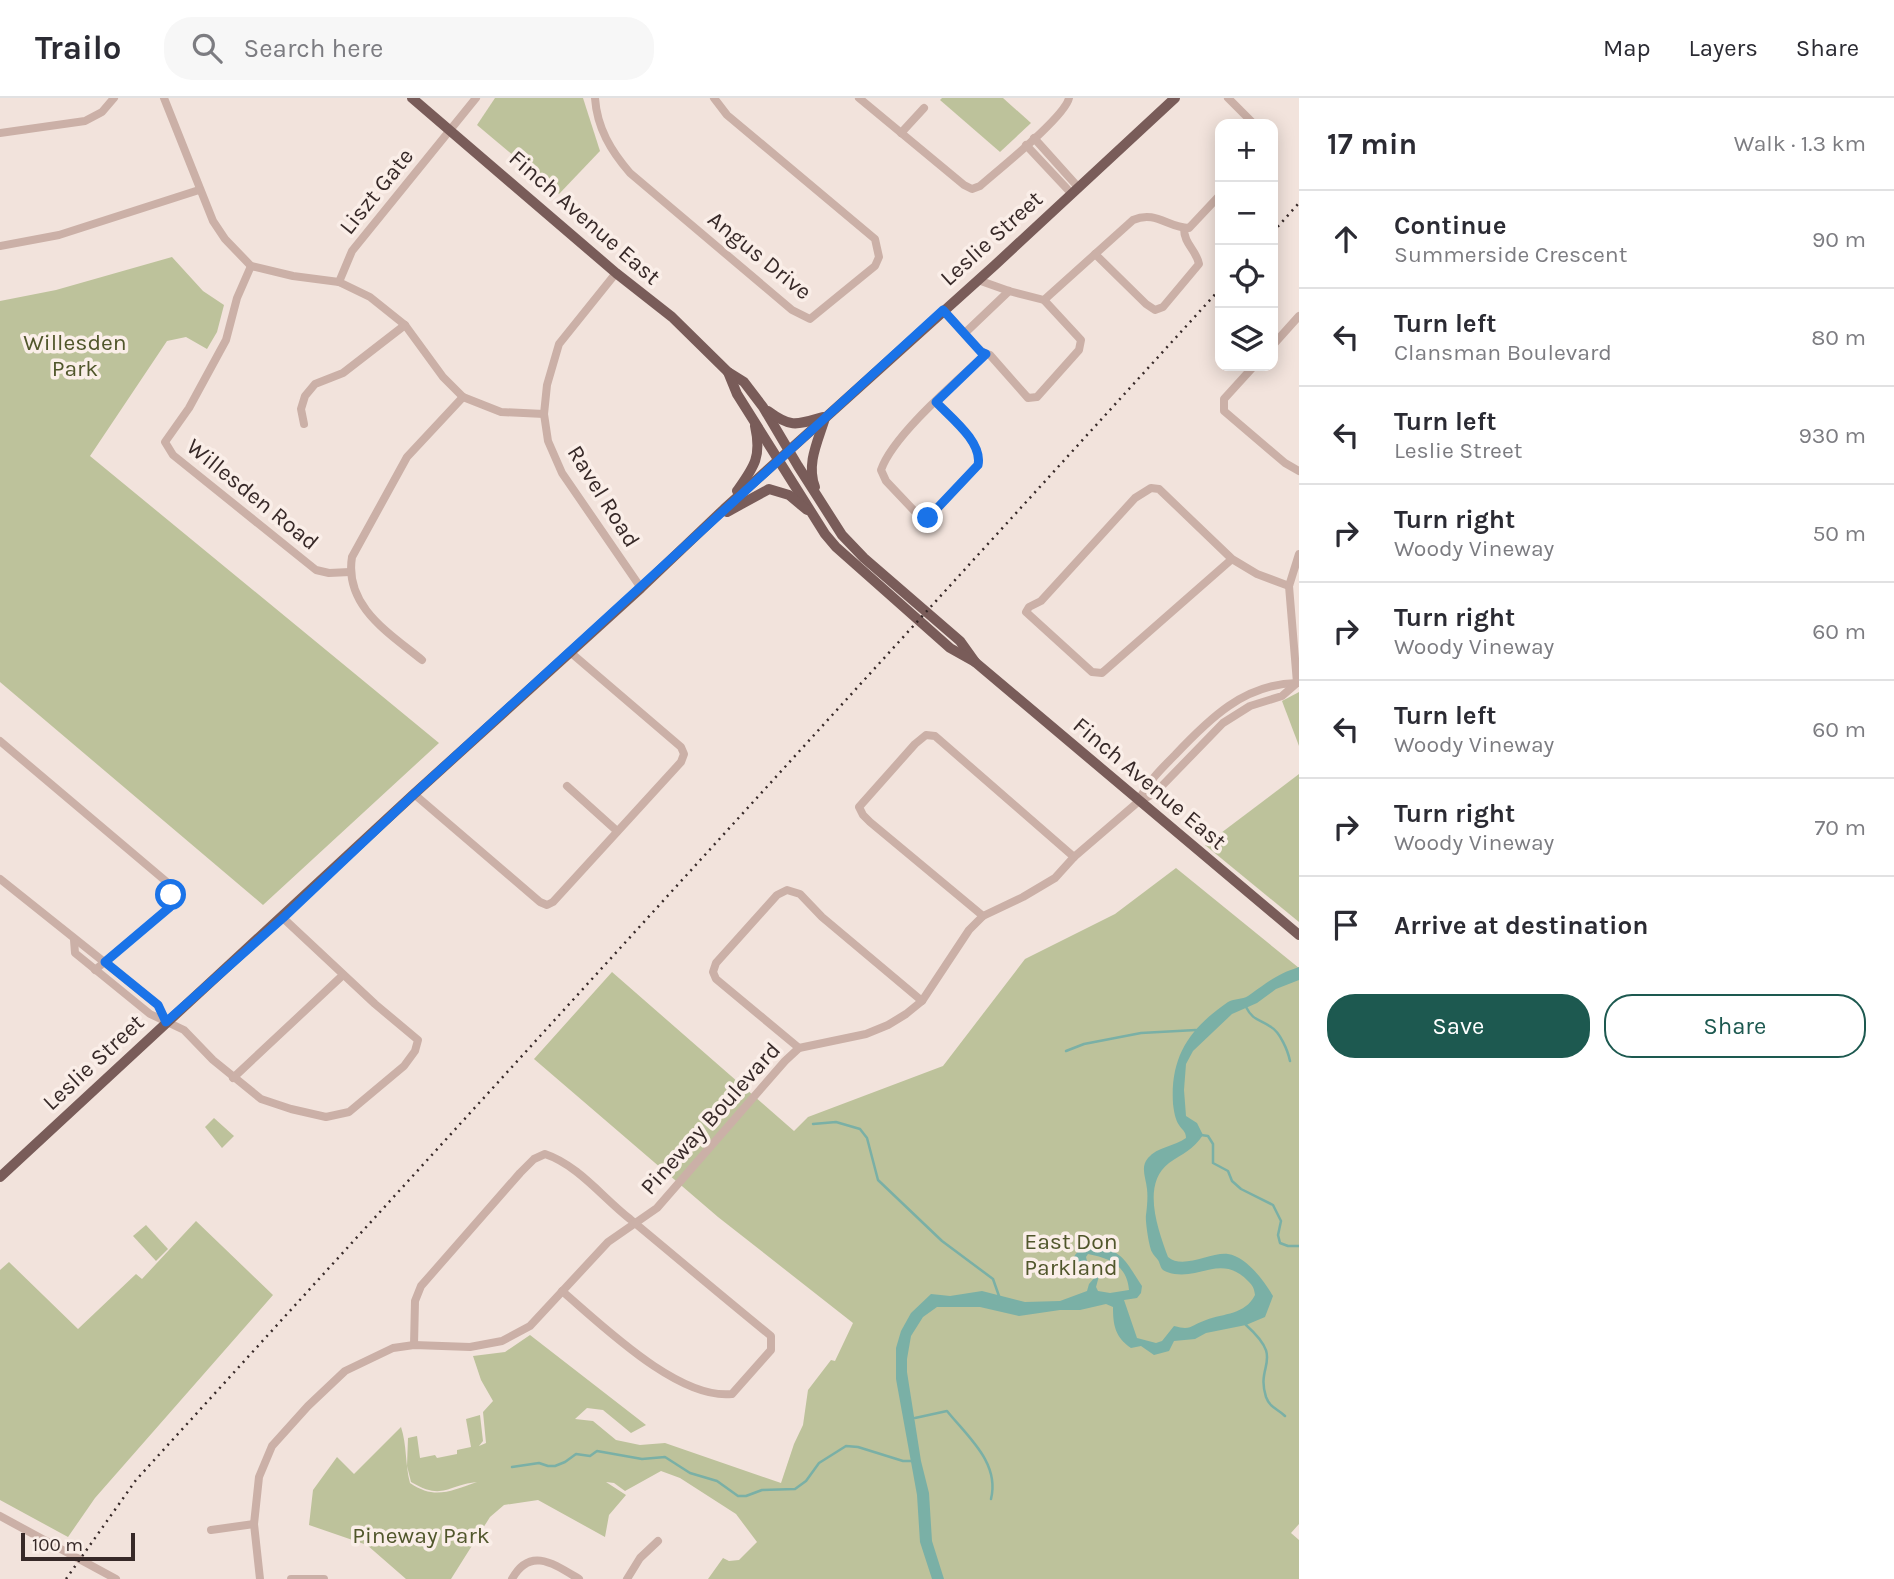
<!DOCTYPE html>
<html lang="en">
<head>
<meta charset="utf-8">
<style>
  :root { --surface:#fff; --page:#f7f7f7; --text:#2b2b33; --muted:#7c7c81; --line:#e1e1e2; --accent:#1d5950 }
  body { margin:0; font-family:Karla,sans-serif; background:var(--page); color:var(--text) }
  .controls { position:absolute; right:21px; top:21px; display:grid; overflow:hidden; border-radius:14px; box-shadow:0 4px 18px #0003 }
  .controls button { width:63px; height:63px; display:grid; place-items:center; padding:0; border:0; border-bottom:2px solid var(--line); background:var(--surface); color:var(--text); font:35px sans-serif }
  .scale { position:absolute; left:21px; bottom:18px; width:114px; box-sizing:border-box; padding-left:7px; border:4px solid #372928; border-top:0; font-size:19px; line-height:24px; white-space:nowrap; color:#372928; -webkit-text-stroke:5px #faeee8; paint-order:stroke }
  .stop { position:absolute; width:21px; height:21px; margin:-16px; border:5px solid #1a73e8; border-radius:50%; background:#fff }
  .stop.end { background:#1a73e8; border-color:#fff; box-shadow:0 2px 7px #0008 }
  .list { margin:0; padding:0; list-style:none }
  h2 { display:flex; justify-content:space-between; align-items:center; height:91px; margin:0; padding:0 28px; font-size:30px }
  h2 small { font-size:23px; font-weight:400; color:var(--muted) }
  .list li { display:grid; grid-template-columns:46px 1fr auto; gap:21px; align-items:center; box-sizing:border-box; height:98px; padding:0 28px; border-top:2px solid var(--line) }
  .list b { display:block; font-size:26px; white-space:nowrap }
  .list p { margin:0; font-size:23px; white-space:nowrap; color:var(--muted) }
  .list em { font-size:23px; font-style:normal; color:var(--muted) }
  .actions { display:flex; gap:14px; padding:21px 28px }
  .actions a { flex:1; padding:16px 0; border:2px solid var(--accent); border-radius:28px; text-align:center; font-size:24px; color:var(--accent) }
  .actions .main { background:var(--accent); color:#fff }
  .icon { flex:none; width:38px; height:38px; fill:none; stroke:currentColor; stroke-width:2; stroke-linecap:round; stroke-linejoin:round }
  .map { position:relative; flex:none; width:1299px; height:1481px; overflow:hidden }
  header { display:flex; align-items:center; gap:42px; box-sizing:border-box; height:98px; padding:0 35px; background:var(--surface); border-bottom:2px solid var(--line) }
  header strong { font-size:33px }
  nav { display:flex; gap:38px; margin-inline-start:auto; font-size:24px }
  .search { width:490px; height:63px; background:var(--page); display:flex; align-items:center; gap:18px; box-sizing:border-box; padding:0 24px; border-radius:28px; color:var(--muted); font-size:26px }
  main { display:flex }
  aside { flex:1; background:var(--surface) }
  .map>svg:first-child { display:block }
</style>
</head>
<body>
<header>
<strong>Trailo</strong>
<div class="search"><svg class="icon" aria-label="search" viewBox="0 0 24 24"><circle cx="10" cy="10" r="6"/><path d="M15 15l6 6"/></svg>Search here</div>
<nav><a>Map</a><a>Layers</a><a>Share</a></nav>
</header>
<main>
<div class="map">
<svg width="1299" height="1481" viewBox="0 0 1299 1481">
  <rect width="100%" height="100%" fill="#f2e3dc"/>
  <g fill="#bdc29b">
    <path d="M495,0H583L600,53L559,96L477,27Z"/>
    <path d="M942,0H1003L1031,25L1000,54L940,2Z"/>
    <path d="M172,159L203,193L224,207L217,234L207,251L186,239L167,243L90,358L439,645L263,807L0,584V203L56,192Z"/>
    <path d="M1299,594V648L1282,603Z"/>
    <path d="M1299,676V824L1205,747Z"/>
    <path d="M1176,770L1299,870V1426L1291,1435L1299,1442V1481H708L723,1460L729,1463L739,1462L757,1444L736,1416L680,1380L661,1373L625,1393L614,1385L606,1384L626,1397L609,1417L605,1439L538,1402L504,1407L490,1419L451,1481H406L367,1447L309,1427L313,1392L337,1359L354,1376L401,1329C407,1347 405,1366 410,1385C435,1402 450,1393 477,1384C447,1387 443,1403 411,1384L407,1368L408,1340L417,1338L420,1360L435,1357L437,1360L457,1356V1352L471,1349L466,1321L480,1317L483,1343L479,1348L486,1345L483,1314L493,1303L481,1282L473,1258L505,1254L530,1237L646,1327L631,1335L603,1312L587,1310L575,1321L593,1323L616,1342L640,1347L665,1345L781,1385L794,1346L803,1327L808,1292L831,1262L835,1263L853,1225L718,1119L534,961L612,874L794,1033L808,1019L943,968L1025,861L1115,816Z"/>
    <path d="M214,1020L234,1038L222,1050L205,1029Z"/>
    <path d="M196,1123L273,1197L95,1400L68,1439L0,1402V1172L9,1164L78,1231L136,1176L142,1181Z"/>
    <path d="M146,1127L168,1151L156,1163L133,1138Z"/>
  </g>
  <path fill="#7ab0a6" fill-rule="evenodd" d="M1299,869V882L1276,891L1257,905L1232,916L1193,953L1186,966L1184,992L1186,1018L1197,1025L1203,1037C1194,1051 1182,1056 1169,1065C1141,1086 1158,1132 1168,1159C1183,1172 1210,1154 1228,1156C1247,1159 1264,1183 1273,1198L1265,1219L1246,1227L1206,1235L1195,1241L1174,1243L1169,1253L1154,1257L1141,1248L1131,1250C1115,1239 1113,1227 1113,1209L1106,1206L1080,1212H1060L1019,1218L980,1209H937L923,1219L911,1238L907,1261V1274L921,1363L929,1395L932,1443L944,1481H932L920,1444L917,1397L896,1281V1250L901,1233L911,1215L931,1196L950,1198L982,1193L1025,1204L1060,1203L1087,1193L1089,1186L1095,1179L1092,1175L1075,1174C1067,1160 1079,1151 1091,1145C1125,1155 1124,1161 1142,1188L1141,1195L1137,1200L1124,1202L1137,1240L1156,1245L1162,1243L1174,1228C1192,1233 1191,1227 1206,1222C1224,1215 1245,1217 1255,1197C1254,1190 1253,1188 1248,1183C1220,1154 1198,1185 1167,1174C1160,1172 1161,1167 1158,1162C1156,1159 1153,1157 1152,1154C1149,1149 1145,1122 1146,1117C1147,1109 1148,1099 1147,1091C1146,1080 1140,1069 1148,1060C1157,1049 1175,1048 1186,1040C1186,1033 1182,1032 1179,1027C1175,1021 1174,1013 1173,1006C1170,958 1190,930 1228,904C1235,900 1242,902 1248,898C1268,884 1275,877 1299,869ZM1088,1156C1110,1160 1127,1168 1129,1192L1110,1195L1098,1193L1096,1189L1099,1178L1088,1167L1086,1159Z"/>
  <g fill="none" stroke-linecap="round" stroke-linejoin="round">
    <g stroke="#7ab0a6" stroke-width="2.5">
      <path d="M1246,909C1253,923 1260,921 1271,929C1280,934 1288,953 1290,963"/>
      <path d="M1066,953L1084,946L1141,935L1196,932"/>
      <path d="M813,1026L836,1024L860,1031L867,1040L878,1082L942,1143L993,1181L999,1198"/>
      <path d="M1201,1037L1208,1038L1213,1046V1065L1228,1073L1232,1083L1241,1091L1273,1107L1281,1123L1278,1137L1280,1145L1288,1148H1299"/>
      <path d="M1246,1224V1227C1286,1263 1255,1265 1266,1299C1270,1310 1278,1311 1285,1318"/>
      <path d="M915,1320L947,1313C968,1339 1000,1365 991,1401"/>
      <path d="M512,1369L539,1365L548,1368H555L565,1364L576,1356L590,1358L597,1353L642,1361L665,1359L690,1375L717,1383L738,1398H746L762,1392L795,1391L806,1383L819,1365L846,1348L858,1349L903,1363H912"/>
    </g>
    <g stroke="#cbb0a7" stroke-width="8">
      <path d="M164,0L213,123L225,141L251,168L293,178L339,184L370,199L405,227L443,279L463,299L501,314L544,316"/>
      <path d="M595,0C597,30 611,53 630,75L792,212L810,221L875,168L879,159L875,141L727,17L714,0"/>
      <path d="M859,0L964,87L972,91L980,88C998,72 1065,19 1069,0"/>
      <path d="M1228,0L1254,26"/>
      <path d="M0,35L85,23L102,14L114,0"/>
      <path d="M901,35L924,10"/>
      <path d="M1034,40L1078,89"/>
      <path d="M1026,47L1071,95"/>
      <path d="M0,148L59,137L199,92"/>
      <path d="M1095,156L1146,206L1155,212L1163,209L1199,166C1196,151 1184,147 1184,130"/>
      <path d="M251,168L237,200L226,242L189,310L165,344L173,357L316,472L329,475L350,474"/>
      <path d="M616,175L559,246L547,287L544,316L548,343L562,375L641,490"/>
      <path d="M978,182L1009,193L1044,202L1133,122C1156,112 1168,130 1189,130L1220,97"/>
      <path d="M339,184L352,153L476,0"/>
      <path d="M966,234L1009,193"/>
      <path d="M1273,247L1299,218"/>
      <path d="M986,256L990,257L1028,300L1037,299L1079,252L1081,242L1044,202"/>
      <path d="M1254,268L1224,301V313L1285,365L1299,373"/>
      <path d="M936,304C950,319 983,344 978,367L928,420L922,421L886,383L881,372C893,337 957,283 986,256C976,252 954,222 943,212"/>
      <path d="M304,326L301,311L305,298L315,286L343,275L405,227"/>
      <path d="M1232,461L1102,575L1092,574L1026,514L1029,509L1041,503L1135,400L1151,390L1159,391L1232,461L1257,476L1289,488"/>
      <path d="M422,562C389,535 344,508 352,459L407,359L463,299"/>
      <path d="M1297,585L1289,488L1299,456"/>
      <path d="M0,643L168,785L170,809L95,872"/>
      <path d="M567,688L617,733"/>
      <path d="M414,696L540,804L547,807L553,804L681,664L684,656L681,649L570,554"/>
      <path d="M1138,704C1147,685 1160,672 1175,657C1209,621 1244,586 1297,585"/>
      <path d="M0,781L158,907L166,924"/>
      <path d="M983,818L870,724L863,717L859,709L915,646L926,637L935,638L1074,759"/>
      <path d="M74,842L75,855L150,916L184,932L213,962L261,1001L291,1011L326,1019L349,1014L404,968L415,953L418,942L375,906L283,820"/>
      <path d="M799,950L716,881L713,874L716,865L777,797L787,792L800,796L822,819L922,903"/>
      <path d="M233,980L343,877"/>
      <path d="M414,1247L415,1203L421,1188L520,1075L534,1061L545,1056C578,1067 603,1100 630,1121C677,1160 723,1199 771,1238V1252L732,1296C678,1302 602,1227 562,1193"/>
      <path d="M0,1418L116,1481"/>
      <path d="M211,1432L254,1426"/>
      <path d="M260,1481L254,1426L259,1379L272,1348L308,1308L345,1273L393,1250L414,1247L470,1249L502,1243L530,1228L608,1144L657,1110L785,963L799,950L866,936L888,927L906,916L922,903L969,832L983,818L1023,799L1055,780L1074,759L1138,704L1155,695L1223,625L1250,608L1282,598L1297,585"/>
      <path d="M291,1481H324"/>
      <path d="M512,1481C530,1448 554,1466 579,1481"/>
      <path d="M627,1481L640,1460L658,1443"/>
    </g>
    <g stroke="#795c59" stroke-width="10">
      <path d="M412,0L616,175L672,219L728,274L744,284L763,309L798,368L842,437L864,460L960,543L975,564"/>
      <path d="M728,274L737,296L825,436L836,449L950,550L975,564L1299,837"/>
      <path d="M768,313C791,330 796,327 823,319"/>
      <path d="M815,389C806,366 818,343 825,320"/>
      <path d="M737,393C754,369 762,359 755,328"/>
      <path d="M727,414L769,391L789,397L807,412"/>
      <path d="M0,1079L414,696L641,490L724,411L995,167L1175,0"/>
    </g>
    <g stroke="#372928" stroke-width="2.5" stroke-dasharray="2 5" stroke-linecap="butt">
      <path d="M1273,134L1299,105"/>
      <path d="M66,1481L136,1382L1220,191"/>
    </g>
  </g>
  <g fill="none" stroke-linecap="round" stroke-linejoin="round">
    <path stroke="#1a73e8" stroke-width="9" d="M171,797L170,809L105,864L158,907L166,924L283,820L414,696L943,212L981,254L986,256L936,304C950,319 983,344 978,367L928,420"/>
  </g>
  <g text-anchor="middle" stroke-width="7" stroke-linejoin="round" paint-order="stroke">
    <g font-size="23" fill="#372928" stroke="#faeee8">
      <text transform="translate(376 93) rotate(-51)" y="8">Liszt Gate</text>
      <text transform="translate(585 119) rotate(41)" y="8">Finch Avenue East</text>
      <text transform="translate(991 140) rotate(-42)" y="8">Leslie Street</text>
      <text transform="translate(760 157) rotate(39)" y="8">Angus Drive</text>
      <text transform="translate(253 396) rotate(39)" y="8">Willesden Road</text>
      <text transform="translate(604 398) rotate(58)" y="8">Ravel Road</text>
      <text transform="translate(1150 685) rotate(40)" y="8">Finch Avenue East</text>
      <text transform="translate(93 964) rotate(-43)" y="8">Leslie Street</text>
      <text transform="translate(710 1020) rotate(-48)" y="8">Pineway Boulevard</text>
    </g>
    <g font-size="23" fill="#50562b" stroke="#faeee8">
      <text x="75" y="252">Willesden<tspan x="75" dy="26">Park</tspan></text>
      <text x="1071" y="1151">East Don<tspan x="1071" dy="26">Parkland</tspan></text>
      <text x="421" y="1445">Pineway Park</text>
    </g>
  </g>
</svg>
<div class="controls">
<button>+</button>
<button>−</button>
<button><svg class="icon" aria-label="locate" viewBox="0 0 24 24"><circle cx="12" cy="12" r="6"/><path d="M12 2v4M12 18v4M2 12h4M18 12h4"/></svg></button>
<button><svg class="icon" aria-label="layers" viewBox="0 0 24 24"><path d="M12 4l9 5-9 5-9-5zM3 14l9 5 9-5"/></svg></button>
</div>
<div class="scale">100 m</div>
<div class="stop" style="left:171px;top:797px"></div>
<div class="stop end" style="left:928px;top:420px"></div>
</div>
<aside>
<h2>17 min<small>Walk · 1.3 km</small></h2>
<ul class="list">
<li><svg class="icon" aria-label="ahead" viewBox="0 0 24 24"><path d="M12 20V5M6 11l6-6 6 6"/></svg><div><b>Continue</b><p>Summerside Crescent</p></div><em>90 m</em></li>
<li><svg class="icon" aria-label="left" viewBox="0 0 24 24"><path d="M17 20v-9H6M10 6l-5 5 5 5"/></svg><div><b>Turn left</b><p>Clansman Boulevard</p></div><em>80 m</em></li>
<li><svg class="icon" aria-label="left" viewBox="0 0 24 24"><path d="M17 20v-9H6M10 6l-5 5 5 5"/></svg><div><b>Turn left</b><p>Leslie Street</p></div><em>930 m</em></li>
<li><svg class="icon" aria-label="right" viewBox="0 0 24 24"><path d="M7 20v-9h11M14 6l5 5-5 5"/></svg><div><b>Turn right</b><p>Woody Vineway</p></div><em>50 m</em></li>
<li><svg class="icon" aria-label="right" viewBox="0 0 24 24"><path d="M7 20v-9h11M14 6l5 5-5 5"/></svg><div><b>Turn right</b><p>Woody Vineway</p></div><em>60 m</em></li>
<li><svg class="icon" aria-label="left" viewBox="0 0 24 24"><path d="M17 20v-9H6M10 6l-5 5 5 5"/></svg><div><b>Turn left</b><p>Woody Vineway</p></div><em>60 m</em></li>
<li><svg class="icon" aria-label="right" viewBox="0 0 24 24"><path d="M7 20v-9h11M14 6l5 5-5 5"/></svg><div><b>Turn right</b><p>Woody Vineway</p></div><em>70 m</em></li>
<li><svg class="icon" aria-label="arrive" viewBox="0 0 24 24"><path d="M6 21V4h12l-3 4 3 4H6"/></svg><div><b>Arrive at destination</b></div></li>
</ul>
<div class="actions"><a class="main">Save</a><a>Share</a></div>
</aside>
</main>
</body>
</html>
